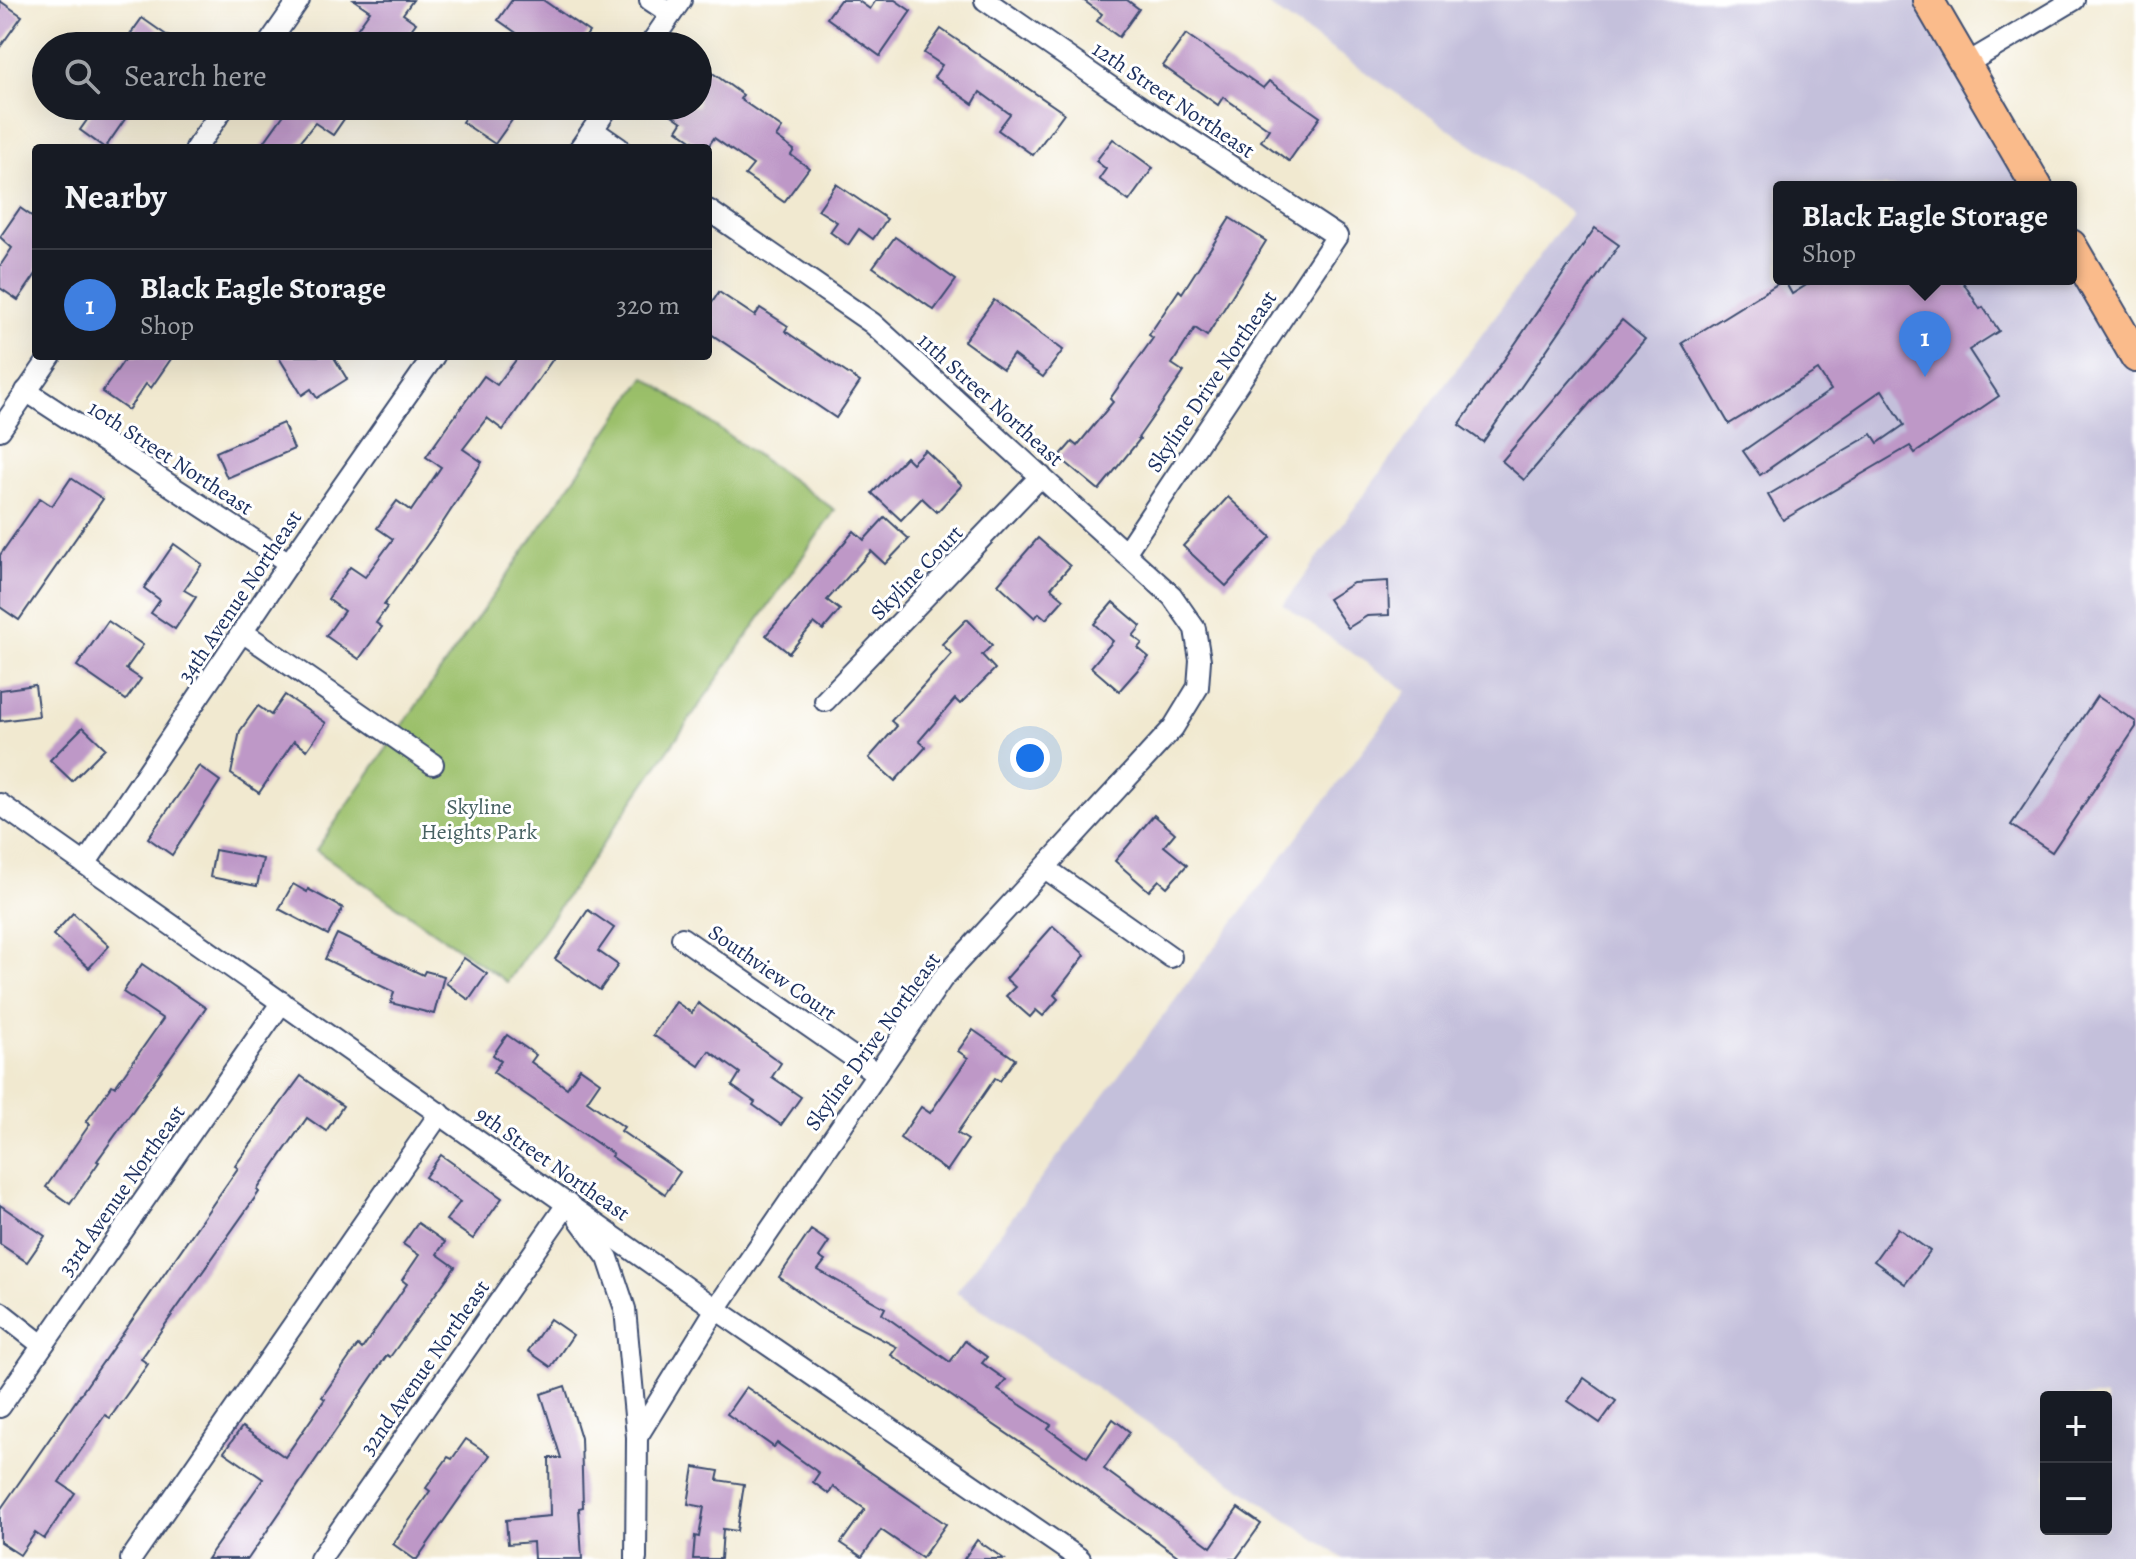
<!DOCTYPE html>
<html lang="en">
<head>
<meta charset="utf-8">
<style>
  :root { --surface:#171b24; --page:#242831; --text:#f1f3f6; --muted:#9ea1a6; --line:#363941; --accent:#1f6fb2 }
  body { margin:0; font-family:Alegreya,serif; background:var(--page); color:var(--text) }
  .controls { position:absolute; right:24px; bottom:24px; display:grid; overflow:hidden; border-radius:8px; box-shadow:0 8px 32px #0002 }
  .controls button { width:72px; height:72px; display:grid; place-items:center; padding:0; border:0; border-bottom:2px solid var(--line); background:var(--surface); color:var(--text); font:40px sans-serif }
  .you { position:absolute; left:1030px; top:758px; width:28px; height:28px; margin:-20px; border:6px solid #fff; border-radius:50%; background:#1a73e8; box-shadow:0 0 0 12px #1a73e833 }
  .badge { display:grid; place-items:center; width:52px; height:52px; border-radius:50%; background:var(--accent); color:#fff; font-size:26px; font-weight:700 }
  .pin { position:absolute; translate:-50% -66px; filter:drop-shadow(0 2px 4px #0008) }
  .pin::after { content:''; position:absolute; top:42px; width:28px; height:24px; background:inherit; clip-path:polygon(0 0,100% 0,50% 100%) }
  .popup { position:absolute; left:1773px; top:181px; width:304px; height:104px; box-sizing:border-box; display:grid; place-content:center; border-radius:8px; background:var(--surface); filter:drop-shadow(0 2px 6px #0005); font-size:26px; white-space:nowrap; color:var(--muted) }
  .popup b { font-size:30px; color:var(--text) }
  .popup::after { content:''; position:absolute; left:50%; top:100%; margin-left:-16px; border:16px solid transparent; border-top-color:var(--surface) }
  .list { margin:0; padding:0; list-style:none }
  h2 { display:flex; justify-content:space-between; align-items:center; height:104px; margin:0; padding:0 32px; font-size:34px }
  h2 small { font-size:26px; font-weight:400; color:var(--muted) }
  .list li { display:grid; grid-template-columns:52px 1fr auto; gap:24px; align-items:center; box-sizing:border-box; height:112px; padding:0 32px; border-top:2px solid var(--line) }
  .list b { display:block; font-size:30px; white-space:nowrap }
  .list p { margin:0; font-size:26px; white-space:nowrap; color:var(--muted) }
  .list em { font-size:26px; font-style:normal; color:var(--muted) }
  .icon { flex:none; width:44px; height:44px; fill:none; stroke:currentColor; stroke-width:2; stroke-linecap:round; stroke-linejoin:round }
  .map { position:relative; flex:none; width:2136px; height:1559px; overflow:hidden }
  .search { position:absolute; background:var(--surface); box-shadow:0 8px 32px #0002; left:32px; top:32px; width:680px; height:88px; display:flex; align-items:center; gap:20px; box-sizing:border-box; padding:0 28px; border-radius:44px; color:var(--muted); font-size:30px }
  .panel { position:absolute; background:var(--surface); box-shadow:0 8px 32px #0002; left:32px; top:144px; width:680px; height:216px; border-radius:8px }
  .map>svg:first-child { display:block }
</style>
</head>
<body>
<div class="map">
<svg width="2136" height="1559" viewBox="0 0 2136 1559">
  <rect width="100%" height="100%" fill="#fff"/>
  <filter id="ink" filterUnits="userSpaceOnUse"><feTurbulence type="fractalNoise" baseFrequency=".0125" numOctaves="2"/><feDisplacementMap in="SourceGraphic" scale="16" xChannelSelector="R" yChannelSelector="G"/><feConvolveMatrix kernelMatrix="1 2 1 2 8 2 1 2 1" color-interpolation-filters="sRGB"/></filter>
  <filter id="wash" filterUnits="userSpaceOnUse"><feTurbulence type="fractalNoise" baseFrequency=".006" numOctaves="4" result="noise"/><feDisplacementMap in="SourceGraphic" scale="32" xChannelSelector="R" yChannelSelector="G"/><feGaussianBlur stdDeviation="1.8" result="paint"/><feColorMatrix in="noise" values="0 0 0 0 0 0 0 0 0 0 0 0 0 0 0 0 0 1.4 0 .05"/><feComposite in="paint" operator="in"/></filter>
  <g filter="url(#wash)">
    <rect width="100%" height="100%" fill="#f1e9d0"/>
    <path fill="#c4c0db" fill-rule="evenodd" d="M1260,0H1926L2032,187H1779V279H2071V256L2136,370V1559H1344L956,1292L1407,691L1283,605L1571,213ZM2046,1397H2106V1529H2046Z"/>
    <path fill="#9bc06b" stroke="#5b7864" stroke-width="2" d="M645,377L835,510L507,982L316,850Z"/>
    <g id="blocks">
      <g fill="#be98c7">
        <path d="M354,0H413L403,14L416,23L399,46H345L370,11Z"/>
        <path d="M512,0H543L589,32L579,46H521L525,39L498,20Z"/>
        <path d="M840,0H857L870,9L876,0H895L911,11L880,56L827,18Z"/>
        <path d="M1083,0H1127L1139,9L1119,37L1097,21L1102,14Z"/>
        <path d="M0,1L22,16L0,47Z"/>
        <path d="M142,18L182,46H122Z"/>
        <path d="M941,29L1064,113L1033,155L998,130L1010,114L980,92L973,104L934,77L942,65L924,53Z"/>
        <path d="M1186,34L1263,88L1269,81L1320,117L1289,161L1261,141L1269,129L1223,97L1218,105L1163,66Z"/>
        <path d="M707,69L743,95L740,99L782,128L776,137L794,150L791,155L809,168L784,202L745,175L753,165L714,138L707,148H703L677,130L682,122L659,106H698V82Z"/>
        <path d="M97,106H134L105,148L80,130Z"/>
        <path d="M290,106H353L333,135L315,123L295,148H260Z"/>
        <path d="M473,106H522L495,144L462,122Z"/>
        <path d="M1113,139L1153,168L1129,201L1099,179L1106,169L1096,161Z"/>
        <path d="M836,184L887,219L873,239L859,229L848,245L830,232L837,222L818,210Z"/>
        <path d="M20,208L36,219V274L18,300L0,288V266L12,248L0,237Z"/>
        <path d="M1230,218L1266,241L1207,336L1195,328L1172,364L1184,372L1138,438L1140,439L1099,490L1059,457L1072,442L1077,446L1113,402L1110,399L1153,338L1149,335L1179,290L1182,293Z"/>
        <path d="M1595,228L1619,245L1483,442L1459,425Z"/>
        <path d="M895,237L956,280L934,310L873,267Z"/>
        <path d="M1816,279H1961L1980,309L1983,307L1999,331L1969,350L1999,396L1915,453L1910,446L1783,520L1768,495L1872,434L1878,443L1904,425L1882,390L1760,475L1743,451L1831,390L1818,370L1729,424L1682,343L1784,280L1792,294Z"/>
        <path d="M719,292L755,316L760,308L788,326L785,331L860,382L836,418L708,332V309Z"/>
        <path d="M994,300L1063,350L1043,377L1013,355L1003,369L964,341Z"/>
        <path d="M1622,320L1645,339L1524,480L1502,461Z"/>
        <path d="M127,356H173L151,388L146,384L128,410L102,392Z"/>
        <path d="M278,356H333L347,379L317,398L311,389L302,395Z"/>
        <path d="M519,356H555L503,430L487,418L463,449L482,462L438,530L384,605L387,607L376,623L382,627L359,659L326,636L344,611L328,599L350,567L365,577L393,539L377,528L397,501L411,511L441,467L426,457L442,434L484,376L497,385Z"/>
        <path d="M283,423L294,449L227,478L216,452Z"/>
        <path d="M925,450L962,485L937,512L922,498L901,520L872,493L906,457L912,463Z"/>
        <path d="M71,478L103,499L19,620L0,607V555L40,498L52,506Z"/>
        <path d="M1228,497L1271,537L1226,586L1183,546Z"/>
        <path d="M885,517L909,539L885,564L871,551L827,600L840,610L823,630L814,623L789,653L766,635L854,531L864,540Z"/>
        <path d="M1038,538L1070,566L1051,588L1064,599L1046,619L1039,613L1035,618L998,584Z"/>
        <path d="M174,544L202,564L184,590L196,597L175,629L151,613L160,600L144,588Z"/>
        <path d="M1388,581L1389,615L1367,616L1348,628L1328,599L1353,583Z"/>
        <path d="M1113,602L1141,626L1133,636L1142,643L1138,648L1149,657L1119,691L1091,667L1113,641L1094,624Z"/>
        <path d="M967,619L992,645L982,655L995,669L960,704L955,699L919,741L926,747L895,781L869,758L897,726L891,721L952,654L942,644Z"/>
        <path d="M108,621L143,645L126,669L141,679L126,700L77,666Z"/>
        <path d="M35,685L39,716L0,721V690Z"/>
        <path d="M285,695L326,723L307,750L294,741L259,793L231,774L240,731L258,706L271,715Z"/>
        <path d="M2097,696L2136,722V727L2052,852L2011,825Z"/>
        <path d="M83,727L105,748L72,781L50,760Z"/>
        <path d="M199,766L220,781L172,855L148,838Z"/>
        <path d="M1154,815L1175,833L1164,846L1187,865L1167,887L1159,880L1149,891L1115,861Z"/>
        <path d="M215,850L263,859L257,886L210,877Z"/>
        <path d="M293,884L307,892L308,889L343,908L328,935L279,909Z"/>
        <path d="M588,910L614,928L598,951L618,965L600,990L555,959Z"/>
        <path d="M73,913L109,946L89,968L53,935Z"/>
        <path d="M1053,926L1085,955L1054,995L1058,999L1043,1016L1036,1010L1030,1017L1006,996L1015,987L1006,979Z"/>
        <path d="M337,934L423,975L425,971L444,976L434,1014L391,1003L394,992L325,959Z"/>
        <path d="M464,958L487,974L469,1000L446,983Z"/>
        <path d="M142,964L206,1008L97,1161L99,1162L70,1204L46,1187L90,1124L86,1122L112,1085L115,1087L163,1019L123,992Z"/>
        <path d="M676,1002L692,1013L698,1003L781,1063L772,1077L801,1097L781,1125L753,1105L755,1102L732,1086L740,1073L709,1051L699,1066L653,1035Z"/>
        <path d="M973,1030L1015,1059L1000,1081L995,1078L957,1133L968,1140L947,1171L900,1138L921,1107L930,1113L968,1058L958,1051Z"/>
        <path d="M507,1035L536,1055L531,1062L567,1088L580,1068L600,1082L587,1101L624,1127L621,1131L680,1172L665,1194L611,1156L613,1154L493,1072L501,1061L493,1055Z"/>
        <path d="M301,1076L343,1106L326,1131L307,1118L257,1190L259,1192L141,1359L148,1364L110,1418L105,1415L59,1482L75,1493L44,1539L35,1533L20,1555L0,1542V1510L238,1168L235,1166Z"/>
        <path d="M441,1155L502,1198L473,1239L446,1220L460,1202L425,1177Z"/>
        <path d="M0,1205L45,1236L27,1262L0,1244Z"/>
        <path d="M418,1223L445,1242L437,1254L455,1267L390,1357L387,1355L248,1559H207L263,1479L224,1452L242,1427L285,1457L325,1399L322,1397L358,1345L362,1349L407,1284L402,1280L419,1255L403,1244Z"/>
        <path d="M1898,1228L1930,1251L1905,1284L1874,1261Z"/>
        <path d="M811,1230L829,1242L819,1257L825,1261L818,1270L885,1308L882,1314L950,1362L965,1341L987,1357L982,1363L1006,1380L998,1390L1051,1425L1048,1429L1087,1457L1113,1419L1130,1432L1104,1469L1211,1547L1238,1508L1261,1524L1236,1559H1182L1040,1456L891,1355L897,1347L823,1309L779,1277Z"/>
        <path d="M550,1319L573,1335L551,1367L528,1351Z"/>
        <path d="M1584,1378L1616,1401L1600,1423L1568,1401Z"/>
        <path d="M565,1386L581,1438L583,1507L579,1508L582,1559H534L533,1542L508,1544L506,1520L550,1516L549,1458H561L541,1394Z"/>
        <path d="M746,1387L946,1524L922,1558L881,1530L862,1557L841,1543L865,1509L833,1487L829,1494L813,1482L819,1473L777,1443L774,1447L727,1414Z"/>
        <path d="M466,1439L490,1455L417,1559H414L393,1544L430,1491L426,1488L448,1457L452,1459Z"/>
        <path d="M694,1467L719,1471L717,1480L744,1484L737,1531L723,1529L721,1559H693L695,1536L699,1537L704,1507L688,1504Z"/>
        <path d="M977,1540L1004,1559H964Z"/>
      </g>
    </g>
  </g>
  <g filter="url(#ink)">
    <use href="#blocks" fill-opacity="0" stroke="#3b4b6f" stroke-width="2"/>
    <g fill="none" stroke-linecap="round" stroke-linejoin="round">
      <g stroke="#3b4b6f" stroke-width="24">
        <g id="minor">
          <path d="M650,0L671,14"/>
          <path d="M985,0L1112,88L1337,236L1125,553"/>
          <path d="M267,46L299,0"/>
          <path d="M649,46L681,0"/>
          <path d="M1966,64L2074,0"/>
          <path d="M593,130L619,148"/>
          <path d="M196,148L225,106"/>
          <path d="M580,148L609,106"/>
          <path d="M26,391L289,563"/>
          <path d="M0,430L51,356"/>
          <path d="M244,633L433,764"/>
          <path d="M825,701L1041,476"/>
          <path d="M0,804L716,1309L1080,1559"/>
          <path d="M85,864L289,563L434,356"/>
          <path d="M1045,868L1171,957"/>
          <path d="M682,938L876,1073"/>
          <path d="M579,1219L608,1258L625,1309L637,1437L636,1559"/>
          <path d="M0,1312L42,1345"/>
          <path d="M0,1407L282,1002"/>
          <path d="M637,1437L716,1309L942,979L1173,728L1198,687L1200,660L1195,629L1172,596L872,323L708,210"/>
          <path d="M131,1559L440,1113"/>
          <path d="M320,1559L568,1203"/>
        </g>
      </g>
      <g stroke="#3b4b6f" stroke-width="34">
        <g id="highway">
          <path d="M1928,0L2037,187"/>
          <path d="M2071,245L2136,357"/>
        </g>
      </g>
      <use href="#minor" stroke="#fff" stroke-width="20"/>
      <use href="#highway" stroke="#fabb8b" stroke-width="30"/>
    </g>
  </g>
  <g text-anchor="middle" stroke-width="6" stroke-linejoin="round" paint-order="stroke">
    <g font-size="22" fill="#1b2f5e" stroke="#fff">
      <text transform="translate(1174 99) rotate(34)" y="8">12th Street Northeast</text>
      <text transform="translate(1211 381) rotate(-56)" y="8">Skyline Drive Northeast</text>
      <text transform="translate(991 399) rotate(42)" y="8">11th Street Northeast</text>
      <text transform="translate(171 457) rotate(33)" y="8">10th Street Northeast</text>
      <text transform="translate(916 572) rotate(-46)" y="8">Skyline Court</text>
      <text transform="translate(239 596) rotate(-56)" y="8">34th Avenue Northeast</text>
      <text transform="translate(773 972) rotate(35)" y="8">Southview Court</text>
      <text transform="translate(872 1041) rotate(-54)" y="8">Skyline Drive Northeast</text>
      <text transform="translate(553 1163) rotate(35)" y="8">9th Street Northeast</text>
      <text transform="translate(121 1190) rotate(-55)" y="8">33rd Avenue Northeast</text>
      <text transform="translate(424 1367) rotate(-55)" y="8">32nd Avenue Northeast</text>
    </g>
    <g font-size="22" fill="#486263" stroke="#fff">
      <text x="479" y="814">Skyline<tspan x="479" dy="25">Heights Park</tspan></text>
    </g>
  </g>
</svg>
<div class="controls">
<button>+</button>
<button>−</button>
</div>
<div class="you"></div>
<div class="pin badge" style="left:1925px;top:377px;background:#3f7fe0">1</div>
<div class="popup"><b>Black Eagle Storage</b>Shop</div>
<div class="search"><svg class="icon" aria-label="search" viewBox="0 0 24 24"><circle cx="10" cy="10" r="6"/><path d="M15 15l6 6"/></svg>Search here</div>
<section class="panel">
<h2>Nearby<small></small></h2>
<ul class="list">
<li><span class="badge" style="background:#3f7fe0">1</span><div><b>Black Eagle Storage</b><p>Shop</p></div><em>320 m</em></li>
</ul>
</section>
</div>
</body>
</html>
